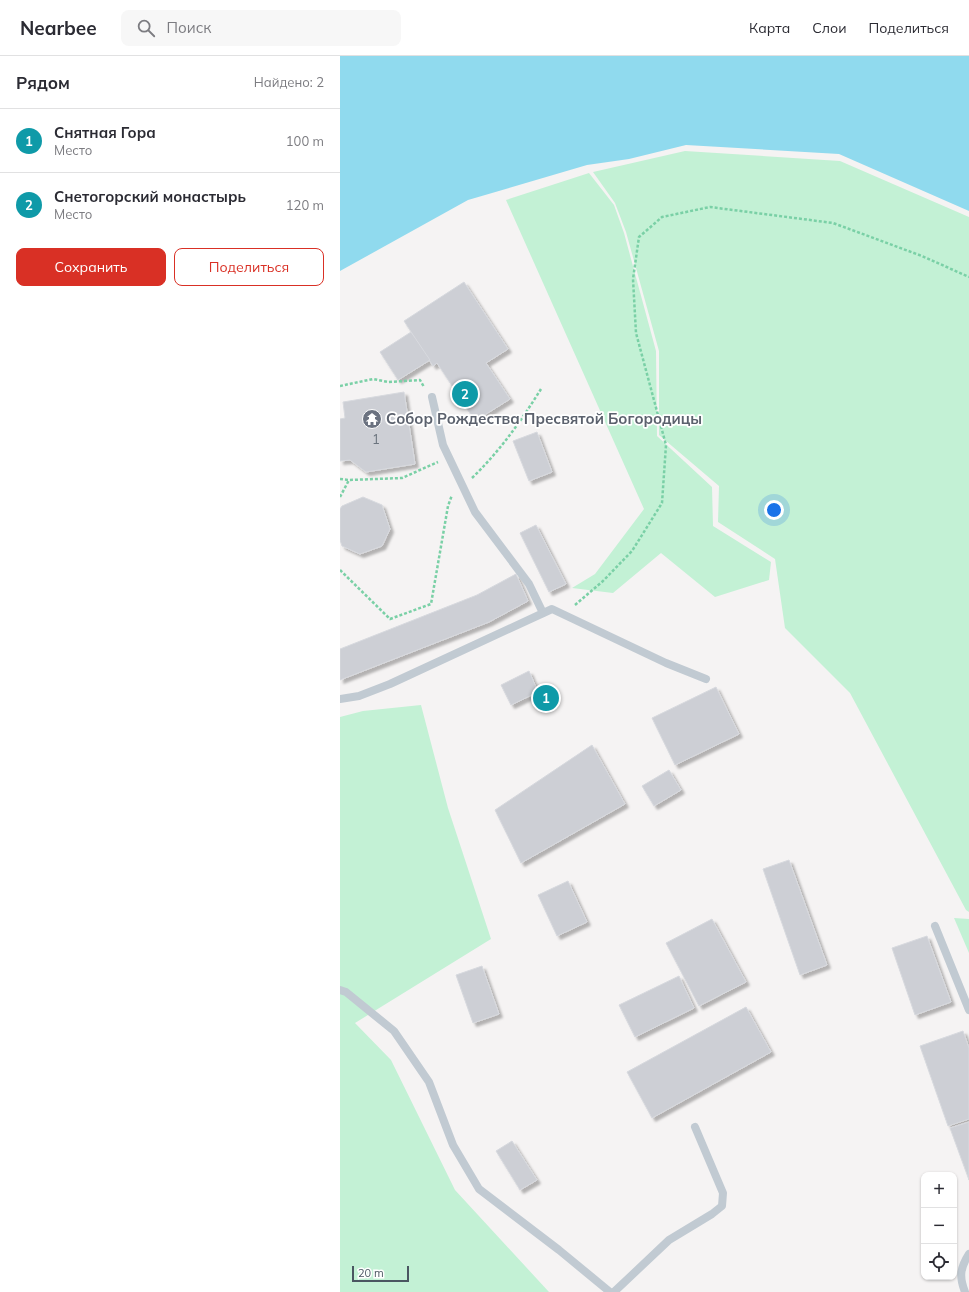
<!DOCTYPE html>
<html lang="ru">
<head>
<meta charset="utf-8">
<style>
  :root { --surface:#fff; --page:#f7f7f7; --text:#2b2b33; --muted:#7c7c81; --line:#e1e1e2; --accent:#d93025 }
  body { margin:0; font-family:Mulish,sans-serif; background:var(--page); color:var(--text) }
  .controls { position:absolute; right:12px; bottom:12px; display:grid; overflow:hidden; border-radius:8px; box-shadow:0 1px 3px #0004 }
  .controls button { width:36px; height:36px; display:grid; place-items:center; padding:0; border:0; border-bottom:1px solid var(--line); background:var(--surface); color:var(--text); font:20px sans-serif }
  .scale { position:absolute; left:12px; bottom:10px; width:57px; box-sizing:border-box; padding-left:4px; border:2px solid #4a5661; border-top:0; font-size:11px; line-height:14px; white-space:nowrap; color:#4a5661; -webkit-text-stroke:3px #fff; paint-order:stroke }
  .you { position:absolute; left:434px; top:454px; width:14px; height:14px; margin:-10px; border:3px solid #fff; border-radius:50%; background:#1a73e8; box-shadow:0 0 0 6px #1a73e833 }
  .badge { display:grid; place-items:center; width:26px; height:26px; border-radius:50%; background:var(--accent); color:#fff; font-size:13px; font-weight:700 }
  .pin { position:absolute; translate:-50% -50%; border:2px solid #fff; box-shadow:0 1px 4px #0006 }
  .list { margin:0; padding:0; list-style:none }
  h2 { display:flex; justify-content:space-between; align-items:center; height:52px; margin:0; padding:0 16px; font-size:17px }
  h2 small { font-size:13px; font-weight:400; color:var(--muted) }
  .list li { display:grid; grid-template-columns:26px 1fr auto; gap:12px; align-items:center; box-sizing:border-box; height:64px; padding:0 16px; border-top:1px solid var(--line) }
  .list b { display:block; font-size:15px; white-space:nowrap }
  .list p { margin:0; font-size:13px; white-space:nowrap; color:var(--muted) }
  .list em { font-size:13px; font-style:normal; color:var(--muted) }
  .actions { display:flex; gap:8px; padding:12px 16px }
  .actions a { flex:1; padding:9px 0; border:1px solid var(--accent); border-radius:8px; text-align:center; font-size:14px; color:var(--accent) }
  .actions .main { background:var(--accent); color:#fff }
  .icon { flex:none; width:22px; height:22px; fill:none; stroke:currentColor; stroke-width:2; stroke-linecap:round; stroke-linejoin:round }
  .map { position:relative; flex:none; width:629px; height:1236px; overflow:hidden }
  header { display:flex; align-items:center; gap:24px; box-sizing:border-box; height:56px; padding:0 20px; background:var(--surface); border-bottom:1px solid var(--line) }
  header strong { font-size:19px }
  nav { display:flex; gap:22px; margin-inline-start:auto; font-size:14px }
  .search { width:280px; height:36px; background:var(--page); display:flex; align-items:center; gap:10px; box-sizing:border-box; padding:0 14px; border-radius:8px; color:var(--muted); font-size:15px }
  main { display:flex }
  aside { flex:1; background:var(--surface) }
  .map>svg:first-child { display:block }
</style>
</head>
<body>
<header>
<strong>Nearbee</strong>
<div class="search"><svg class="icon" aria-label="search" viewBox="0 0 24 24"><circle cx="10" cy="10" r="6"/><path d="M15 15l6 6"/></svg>Поиск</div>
<nav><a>Карта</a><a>Слои</a><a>Поделиться</a></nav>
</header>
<main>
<aside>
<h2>Рядом<small>Найдено: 2</small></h2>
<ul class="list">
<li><span class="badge" style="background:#0f9aa8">1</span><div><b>Снятная Гора</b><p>Место</p></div><em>100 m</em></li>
<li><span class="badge" style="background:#0f9aa8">2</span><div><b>Снетогорский монастырь</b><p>Место</p></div><em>120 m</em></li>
</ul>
<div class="actions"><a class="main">Сохранить</a><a>Поделиться</a></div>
</aside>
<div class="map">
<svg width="629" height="1236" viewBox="0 0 629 1236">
  <defs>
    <filter id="shadow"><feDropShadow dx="3.5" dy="3.5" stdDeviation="1" flood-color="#0004"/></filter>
  </defs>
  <rect width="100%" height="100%" fill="#f5f3f3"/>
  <g fill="#c3f1d5">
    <path d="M345,95L500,105L629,161V856L626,854L510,637L445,572L435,503L378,466L379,430L319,379V295L286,176L275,147L253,116Z"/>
    <path d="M249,117L274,149L284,177L316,295L317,380L372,431L373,470L431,506L429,524L375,541L321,497L273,537L232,532L255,518L304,453L166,144Z"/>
    <path d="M81,649L108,752L151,883L15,967L51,1004L115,1134L209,1236H0V661L23,655Z"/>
    <path d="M614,862L629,863V897Z"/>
  </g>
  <path fill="#90daee" d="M0,0H629V155L499,98L346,89L289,103L247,109L128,144L0,215Z"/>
  <g fill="#cdcfd5" stroke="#d7d9de" filter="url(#shadow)">
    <path d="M124,226L168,293L146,307L170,343L135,365L97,307L93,310L64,265Z"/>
    <path d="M71,276L90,304L58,324L40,296Z"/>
    <path d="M64,336L75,408L26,416L10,404L0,405V363L5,362L3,346Z"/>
    <path d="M197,376L212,416L189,425L173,385Z"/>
    <path d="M23,441L42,449L50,473L42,490L20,498L2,490L0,484V453L2,450Z"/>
    <path d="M196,469L226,528L209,536L180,477Z"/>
    <path d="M176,518L188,545L149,566L0,624V593L137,539Z"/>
    <path d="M189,615L198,636L171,649L161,629Z"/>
    <path d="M376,631L399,678L335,709L312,662Z"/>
    <path d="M252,689L285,748L181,807L155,754Z"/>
    <path d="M329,714L341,734L314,750L302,730Z"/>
    <path d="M449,804L487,909L460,919L423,813Z"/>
    <path d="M228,825L247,866L217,880L198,839Z"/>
    <path d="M372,863L406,926L359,950L326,887Z"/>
    <path d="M587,880L611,946L575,959L552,892Z"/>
    <path d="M142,910L159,958L133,967L116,919Z"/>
    <path d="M339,920L354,952L295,981L279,949Z"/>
    <path d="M406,951L431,996L312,1062L287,1016Z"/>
    <path d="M623,975L629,992V1063L608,1070L580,990Z"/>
    <path d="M629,1066V1124L610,1072Z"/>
    <path d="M172,1085L197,1124L180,1134L156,1095Z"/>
  </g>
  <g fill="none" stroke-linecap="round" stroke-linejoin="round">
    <g stroke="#7ad0a6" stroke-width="2.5" stroke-dasharray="3 2" stroke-linecap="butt">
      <path d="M0,330L33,323L48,326L80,324L84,331"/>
      <path d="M132,422C160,395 181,365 201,333"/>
      <path d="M0,423L9,424L62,422L98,406"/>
      <path d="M0,441L9,424"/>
      <path d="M0,514L50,563L91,548L108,450L112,439"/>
      <path d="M235,549L263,525L292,495L322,447L326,389L296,277L293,223L299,181L322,161L370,151L493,167L582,200L629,221"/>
    </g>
    <g stroke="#c1cad2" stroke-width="8">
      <path d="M92,341L103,389L135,456L189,528L203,557"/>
      <path d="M0,643L19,640L50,628L212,553L326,607L366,623"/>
      <path d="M595,870L629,954"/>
      <path d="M0,934L6,936L54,975L89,1026L113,1089L139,1133L219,1194L270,1236"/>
      <path d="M274,1236L329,1184L372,1158L382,1150L383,1137L355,1071"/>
      <path d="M625,1236C619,1221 620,1212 629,1198"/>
    </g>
  </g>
  <defs>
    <g id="temple-disc" transform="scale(1)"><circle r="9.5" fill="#6b7280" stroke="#fff"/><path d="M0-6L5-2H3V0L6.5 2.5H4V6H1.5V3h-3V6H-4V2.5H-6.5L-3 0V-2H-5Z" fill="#fff"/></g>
  </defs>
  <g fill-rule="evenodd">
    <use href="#temple-disc" x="32" y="363"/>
  </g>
  <g text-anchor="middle" stroke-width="3.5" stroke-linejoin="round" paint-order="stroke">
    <g font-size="13" fill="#6b747e">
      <text x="36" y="388">1</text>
    </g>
    <g font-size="15" font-weight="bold" fill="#5b616d" stroke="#fff" text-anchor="start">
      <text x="46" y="368">Собор Рождества Пресвятой Богородицы</text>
    </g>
  </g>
</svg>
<div class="controls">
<button>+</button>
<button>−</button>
<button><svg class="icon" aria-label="locate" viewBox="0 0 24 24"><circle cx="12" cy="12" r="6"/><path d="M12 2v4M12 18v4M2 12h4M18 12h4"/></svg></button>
</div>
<div class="scale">20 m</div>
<div class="you"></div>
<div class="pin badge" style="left:206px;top:642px;background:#0f9aa8">1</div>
<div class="pin badge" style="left:125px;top:338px;background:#0f9aa8">2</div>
</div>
</main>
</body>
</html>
